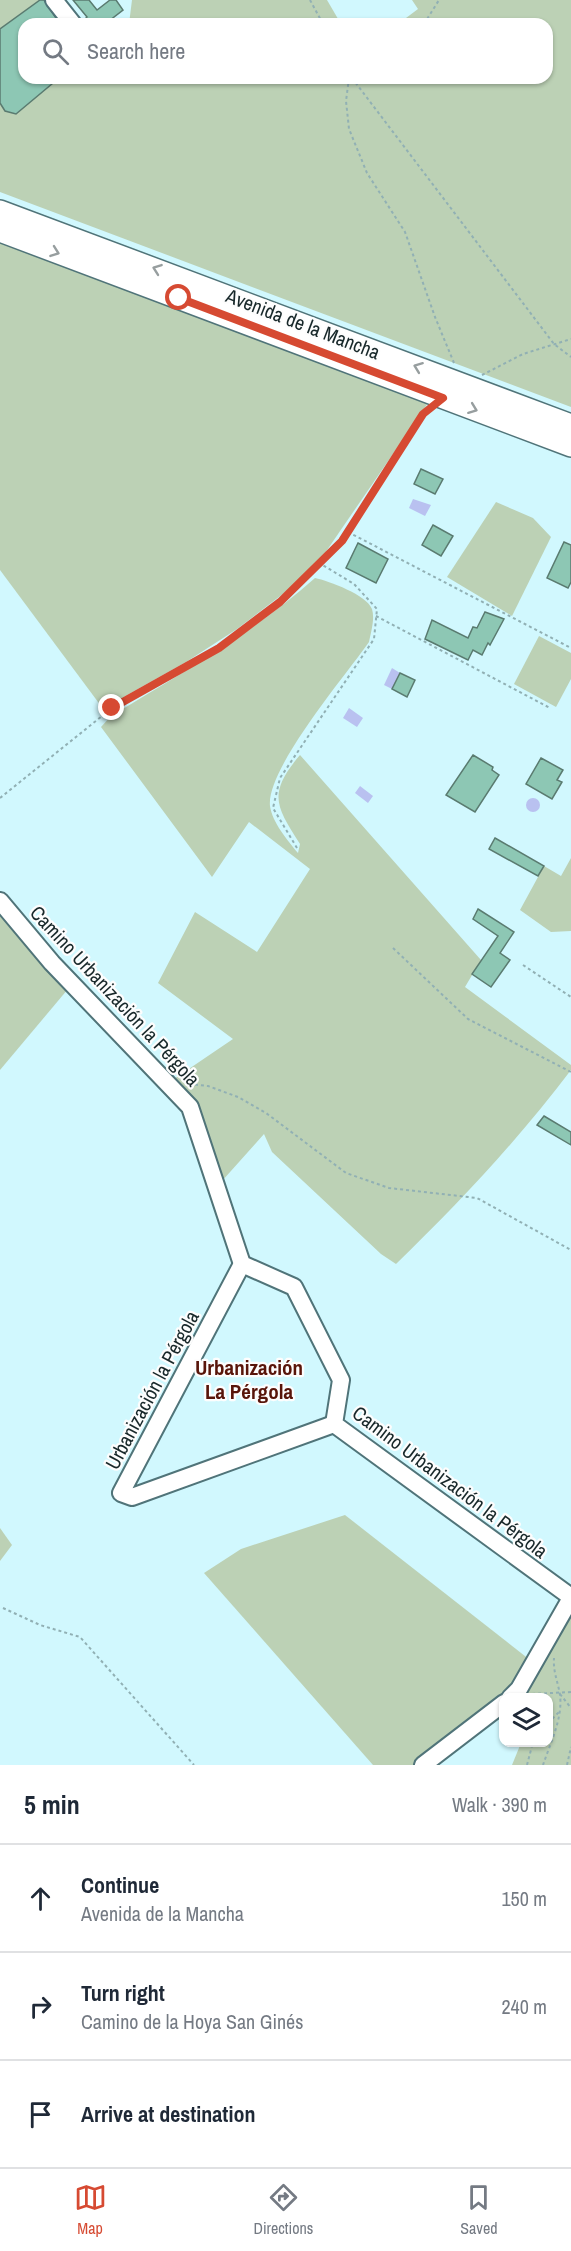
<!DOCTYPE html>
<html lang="en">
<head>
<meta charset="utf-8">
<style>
  :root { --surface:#fff; --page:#f2f2f3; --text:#1f2937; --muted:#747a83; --line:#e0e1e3; --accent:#d64a32 }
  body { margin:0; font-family:"Archivo Narrow",sans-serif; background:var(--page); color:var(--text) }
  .controls { position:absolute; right:18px; bottom:18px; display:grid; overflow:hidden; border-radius:12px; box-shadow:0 2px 4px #0004 }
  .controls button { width:54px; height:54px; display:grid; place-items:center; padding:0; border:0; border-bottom:2px solid var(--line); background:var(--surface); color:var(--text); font:30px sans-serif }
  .stop { position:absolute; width:18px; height:18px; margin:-14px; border:4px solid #d64a32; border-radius:50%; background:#fff }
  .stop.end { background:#d64a32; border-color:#fff; box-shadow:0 2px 6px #0008 }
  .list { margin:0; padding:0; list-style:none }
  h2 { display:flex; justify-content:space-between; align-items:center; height:78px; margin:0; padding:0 24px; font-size:26px }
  h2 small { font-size:20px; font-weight:400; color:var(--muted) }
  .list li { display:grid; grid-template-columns:39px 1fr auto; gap:18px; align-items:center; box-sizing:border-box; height:108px; padding:0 24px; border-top:2px solid var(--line) }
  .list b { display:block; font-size:22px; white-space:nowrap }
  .list p { margin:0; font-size:20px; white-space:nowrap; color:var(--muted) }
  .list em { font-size:20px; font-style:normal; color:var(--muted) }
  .icon { flex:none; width:33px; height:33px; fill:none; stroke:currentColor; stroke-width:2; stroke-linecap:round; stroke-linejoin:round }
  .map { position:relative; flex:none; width:571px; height:1765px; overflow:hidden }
  .search { position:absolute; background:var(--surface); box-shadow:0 2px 4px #0004; left:18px; right:18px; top:18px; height:66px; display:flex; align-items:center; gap:15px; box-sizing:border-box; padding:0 21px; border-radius:18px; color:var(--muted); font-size:22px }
  .sheet { height:402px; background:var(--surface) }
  nav { display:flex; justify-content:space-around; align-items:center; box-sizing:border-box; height:84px; border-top:2px solid var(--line); background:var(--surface); font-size:16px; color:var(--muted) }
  nav a { display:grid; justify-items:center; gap:3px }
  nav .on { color:var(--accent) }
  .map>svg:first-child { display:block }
</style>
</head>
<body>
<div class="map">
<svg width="571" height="1765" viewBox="0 0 571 1765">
  <rect width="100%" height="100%" fill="#d1f8fe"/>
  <g fill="#bcd1b5">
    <path d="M0,0H40L0,29Z"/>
    <path d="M132,0H327L341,24H129Z"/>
    <path d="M412,0H571V407L0,192V103L5,111L16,114L59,78H547V24H398L418,9Z"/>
    <path d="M0,238L430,400L325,553L288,590L237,629L186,662L111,704L101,706L0,570Z"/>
    <path d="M496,502L533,518L551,537L512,616L447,577Z"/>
    <path d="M315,578C329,581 367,595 372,609C375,619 371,632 369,642C346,675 266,769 270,806C272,822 288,841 298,853L300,844C276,806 267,794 300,755L481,960L465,987L571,1065V1070C518,1140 459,1203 396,1264L381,1254L272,1152L264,1134L222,1181L174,1079L233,1039L158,983L195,912L257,952L310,869L249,822L212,877L101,727L111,716C182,673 253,633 315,578Z"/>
    <path d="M539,636L571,653V679L556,707L514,684Z"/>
    <path d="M571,858V931L551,932L520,910L544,866L561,876Z"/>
    <path d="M0,907L68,989L0,1070Z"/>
    <path d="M345,1515L530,1660L516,1686L413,1765H373L204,1573L241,1549Z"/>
    <path d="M0,1528L12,1545L0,1561Z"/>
    <path d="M571,1605V1765H512L521,1743L548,1742V1698L513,1697Z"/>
  </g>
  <g fill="#b9c1f0">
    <path d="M413,499L431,505L425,516L409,508Z"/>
    <path d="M392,668L400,673L392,689L384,685Z"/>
    <path d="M349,708L363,718L357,727L343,718Z"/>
    <path d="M360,786L373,796L368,803L355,793Z"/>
    <circle cx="533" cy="805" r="7"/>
  </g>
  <g fill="#8dc7b4" stroke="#5a7b70" stroke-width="1.5">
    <path d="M40,0H44L60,24H24V78H59L16,114L5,111L0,103V29Z"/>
    <path d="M73,0H89L97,10L110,0H116L123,10L105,24H83V21L87,17Z"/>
    <path d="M421,469L443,479L435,494L414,484Z"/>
    <path d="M433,525L453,536L441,556L422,545Z"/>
    <path d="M564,542L571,545V582L568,588L547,578Z"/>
    <path d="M358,543L388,559L376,583L346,568Z"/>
    <path d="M485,612L504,619L490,645L488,643L482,655L473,650L468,660L425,639L432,620L468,638L473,627L477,628Z"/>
    <path d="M400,673L415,680L407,697L392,689Z"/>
    <path d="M473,755L493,767L492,770L499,775L475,812L446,795Z"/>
    <path d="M541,758L563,770L557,780L562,782L552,799L526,784Z"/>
    <path d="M495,838L544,866L538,876L489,849Z"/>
    <path d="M478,909L514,932L500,953L510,960L491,987L472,974L498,936L473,919Z"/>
    <path d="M544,1116L571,1132V1145L537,1125Z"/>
  </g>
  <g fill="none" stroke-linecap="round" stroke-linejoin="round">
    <g stroke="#507479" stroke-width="20">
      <g id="minor">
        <path d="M54,0L73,24"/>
        <path d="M0,901L52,963L190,1107L242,1264L294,1287L341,1380L334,1424L571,1597"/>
        <path d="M242,1264L121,1493L132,1497L334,1424"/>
        <path d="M510,1698L519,1689L571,1598"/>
        <path d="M423,1765L504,1703"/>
      </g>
    </g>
    <g stroke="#507479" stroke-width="24">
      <g id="major">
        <path d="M0,211L571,425"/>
        <path d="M0,231L571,446"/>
      </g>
    </g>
    <g stroke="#91b0b4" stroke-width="2" stroke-dasharray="3 3" stroke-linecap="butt">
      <path d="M310,0L323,24"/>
      <path d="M424,24L439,0"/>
      <path d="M349,78L346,101L349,129L367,173L405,232L435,317L454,363"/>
      <path d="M352,78L554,344L571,357"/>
      <path d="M482,375L523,354L571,339"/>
      <path d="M348,532L571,648"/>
      <path d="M376,616L550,708"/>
      <path d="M0,798L112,708L220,648L280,602L342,541L390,463L427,410"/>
      <path d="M297,848L273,808L280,778L374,639L377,609L354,584L321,564"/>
      <path d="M393,948L468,1019L571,1072"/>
      <path d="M523,965L571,997"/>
      <path d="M189,1084L208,1086L238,1097L266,1113L346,1173L389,1188L477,1198L571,1250"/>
      <path d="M3,1608L40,1625L80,1637L194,1765"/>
      <path d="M532,1694L571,1692"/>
      <path d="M560,1694L571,1708"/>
      <path d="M548,1723L559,1712"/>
      <path d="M527,1765L533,1742"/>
      <path d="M543,1765C550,1744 563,1718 560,1695C558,1682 553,1672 554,1658"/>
      <path d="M567,1765L571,1747"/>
    </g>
    <use href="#minor" stroke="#fff" stroke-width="16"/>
    <use href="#major" stroke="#fff" stroke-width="21"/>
  </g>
  <defs><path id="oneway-chevron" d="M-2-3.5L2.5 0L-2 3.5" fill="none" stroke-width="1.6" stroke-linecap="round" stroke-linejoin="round" transform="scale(1.5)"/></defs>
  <g stroke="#979e9f">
    <use href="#oneway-chevron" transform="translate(55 252) rotate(20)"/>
    <use href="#oneway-chevron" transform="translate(157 269) rotate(-160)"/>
    <use href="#oneway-chevron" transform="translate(418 367) rotate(-159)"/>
    <use href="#oneway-chevron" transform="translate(473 409) rotate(21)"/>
  </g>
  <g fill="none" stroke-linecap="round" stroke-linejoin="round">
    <path stroke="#d64a32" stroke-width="8" d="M112,708L219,648L280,602L342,541L423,414L443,398L179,298"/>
  </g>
  <g text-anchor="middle" stroke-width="4.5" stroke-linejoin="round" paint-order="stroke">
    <g font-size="20" fill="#18282a" stroke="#fdfdfd">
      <text transform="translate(303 324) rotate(21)" y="7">Avenida de la Mancha</text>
      <text transform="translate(115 996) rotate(47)" y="7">Camino Urbanización la Pérgola</text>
      <text transform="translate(152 1390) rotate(-62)" y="7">Urbanización la Pérgola</text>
      <text transform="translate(450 1482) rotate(37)" y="7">Camino Urbanización la Pérgola</text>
    </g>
    <g font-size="21" font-weight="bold" fill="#58150a" stroke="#fdfdfd">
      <text x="249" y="1375">Urbanización<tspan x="249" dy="24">La Pérgola</tspan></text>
    </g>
  </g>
</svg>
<div class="controls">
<button><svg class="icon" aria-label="layers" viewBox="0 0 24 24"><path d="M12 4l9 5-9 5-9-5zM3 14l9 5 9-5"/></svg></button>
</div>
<div class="stop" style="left:179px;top:298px"></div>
<div class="stop end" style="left:112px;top:708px"></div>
<div class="search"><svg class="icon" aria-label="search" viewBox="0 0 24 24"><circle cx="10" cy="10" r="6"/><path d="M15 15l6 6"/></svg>Search here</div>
</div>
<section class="sheet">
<h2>5 min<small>Walk · 390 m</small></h2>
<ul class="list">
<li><svg class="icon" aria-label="ahead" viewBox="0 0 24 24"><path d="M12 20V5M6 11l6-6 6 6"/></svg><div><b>Continue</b><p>Avenida de la Mancha</p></div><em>150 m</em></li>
<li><svg class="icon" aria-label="right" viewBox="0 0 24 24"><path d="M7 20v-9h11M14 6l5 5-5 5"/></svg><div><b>Turn right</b><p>Camino de la Hoya San Ginés</p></div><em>240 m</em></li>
<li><svg class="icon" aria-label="arrive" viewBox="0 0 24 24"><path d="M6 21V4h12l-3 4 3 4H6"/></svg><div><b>Arrive at destination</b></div></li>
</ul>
</section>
<nav>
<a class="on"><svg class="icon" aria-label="map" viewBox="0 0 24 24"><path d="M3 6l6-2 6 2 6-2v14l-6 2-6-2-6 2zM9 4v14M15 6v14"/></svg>Map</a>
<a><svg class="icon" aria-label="directions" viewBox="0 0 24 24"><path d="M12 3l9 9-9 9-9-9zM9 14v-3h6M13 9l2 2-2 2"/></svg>Directions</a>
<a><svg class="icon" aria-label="saved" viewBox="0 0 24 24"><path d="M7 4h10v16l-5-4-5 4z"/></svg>Saved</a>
</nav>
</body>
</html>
